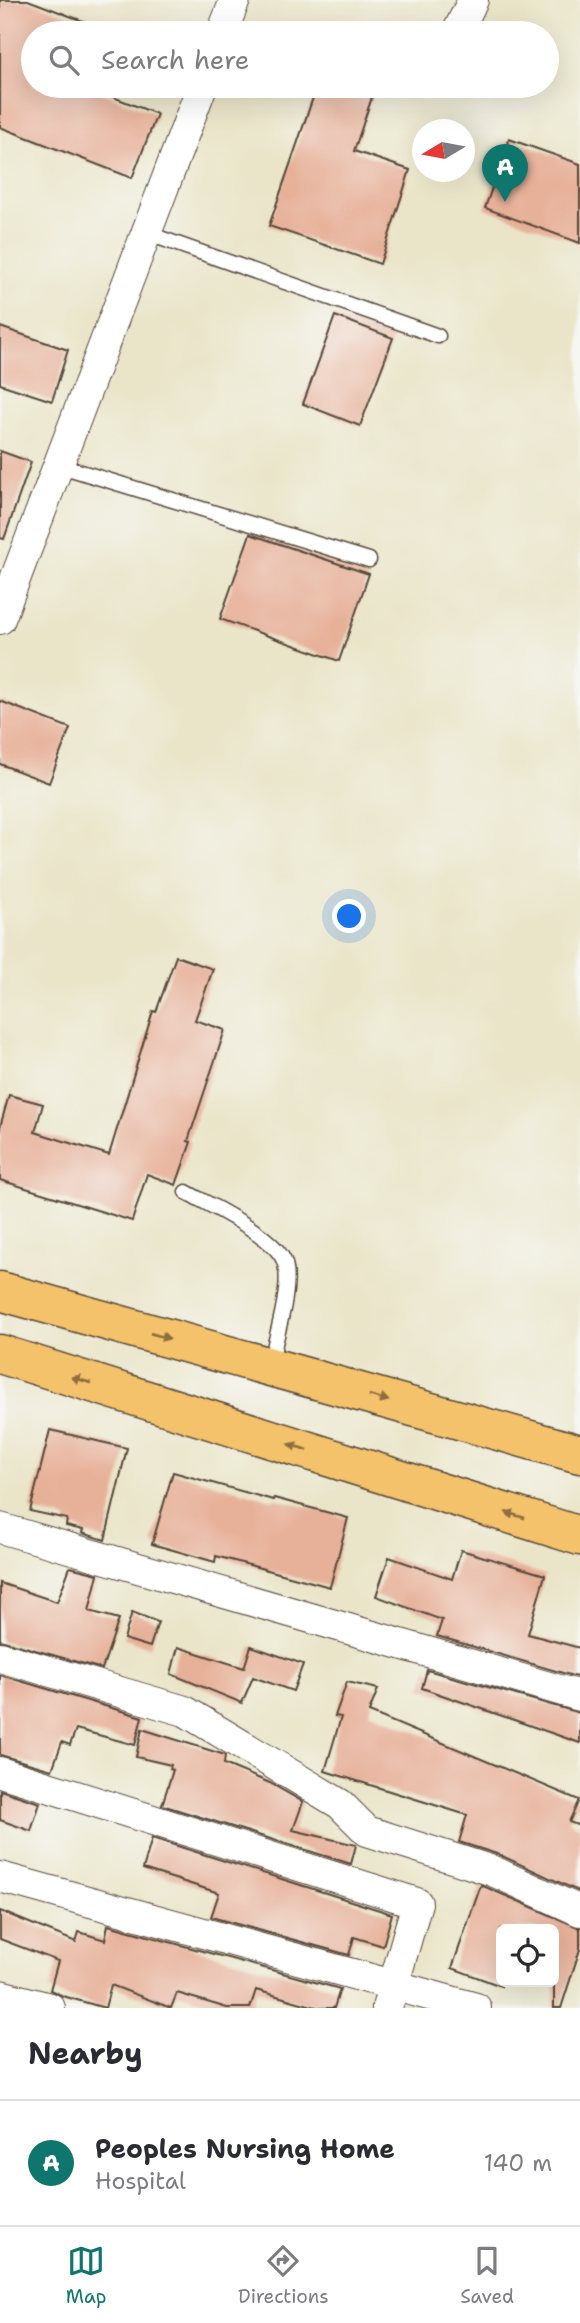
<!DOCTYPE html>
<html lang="en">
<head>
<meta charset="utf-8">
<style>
  :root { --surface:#fff; --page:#f7f7f7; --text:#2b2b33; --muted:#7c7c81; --line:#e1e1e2; --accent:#0f766e }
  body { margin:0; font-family:"Shantell Sans",sans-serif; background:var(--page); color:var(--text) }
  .controls { position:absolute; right:21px; bottom:21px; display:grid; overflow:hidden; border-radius:10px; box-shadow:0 7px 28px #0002 }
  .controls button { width:63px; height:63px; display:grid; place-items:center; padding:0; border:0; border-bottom:2px solid var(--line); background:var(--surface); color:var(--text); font:35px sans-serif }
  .compass { position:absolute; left:412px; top:119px; width:63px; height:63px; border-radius:50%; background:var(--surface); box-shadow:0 7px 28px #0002; rotate:260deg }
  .you { position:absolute; left:350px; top:917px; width:24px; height:24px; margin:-18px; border:5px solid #fff; border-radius:50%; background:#1a73e8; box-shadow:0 0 0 10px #1a73e833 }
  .badge { display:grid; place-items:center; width:46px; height:46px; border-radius:50%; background:var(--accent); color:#fff; font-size:23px; font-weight:700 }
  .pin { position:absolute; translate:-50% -58px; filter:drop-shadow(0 2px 4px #0008) }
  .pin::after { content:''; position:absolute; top:37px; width:24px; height:21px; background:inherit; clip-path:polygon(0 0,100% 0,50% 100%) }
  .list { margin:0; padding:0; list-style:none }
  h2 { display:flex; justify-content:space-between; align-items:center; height:91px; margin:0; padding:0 28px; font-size:30px }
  h2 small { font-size:23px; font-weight:400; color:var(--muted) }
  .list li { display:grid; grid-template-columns:46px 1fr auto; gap:21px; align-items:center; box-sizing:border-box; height:126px; padding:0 28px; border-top:2px solid var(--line) }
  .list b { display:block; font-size:26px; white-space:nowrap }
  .list p { margin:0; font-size:23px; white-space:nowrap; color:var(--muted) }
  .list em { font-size:23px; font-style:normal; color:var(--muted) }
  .icon { flex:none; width:38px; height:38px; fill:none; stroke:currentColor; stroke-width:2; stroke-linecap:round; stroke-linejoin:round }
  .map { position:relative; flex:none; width:580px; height:2008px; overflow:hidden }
  .search { position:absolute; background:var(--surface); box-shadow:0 7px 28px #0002; left:21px; right:21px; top:21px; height:77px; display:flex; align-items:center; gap:18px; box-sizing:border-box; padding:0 24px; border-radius:38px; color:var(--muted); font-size:26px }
  .sheet { height:217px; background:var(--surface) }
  nav { display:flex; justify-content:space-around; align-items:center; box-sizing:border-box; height:98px; border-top:2px solid var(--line); background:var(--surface); font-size:19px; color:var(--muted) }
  nav a { display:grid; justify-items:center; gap:4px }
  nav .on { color:var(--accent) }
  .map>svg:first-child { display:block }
</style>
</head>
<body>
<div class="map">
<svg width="580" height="2008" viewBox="0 0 580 2008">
  <rect width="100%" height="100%" fill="#f6f6f2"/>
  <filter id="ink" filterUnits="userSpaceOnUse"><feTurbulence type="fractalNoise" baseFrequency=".0143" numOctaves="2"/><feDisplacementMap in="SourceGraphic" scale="14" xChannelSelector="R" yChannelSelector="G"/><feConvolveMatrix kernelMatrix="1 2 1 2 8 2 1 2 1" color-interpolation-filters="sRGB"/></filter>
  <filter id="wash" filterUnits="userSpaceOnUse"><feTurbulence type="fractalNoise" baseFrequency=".00686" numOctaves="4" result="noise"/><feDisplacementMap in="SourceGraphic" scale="28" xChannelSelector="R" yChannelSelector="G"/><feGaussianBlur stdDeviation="1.57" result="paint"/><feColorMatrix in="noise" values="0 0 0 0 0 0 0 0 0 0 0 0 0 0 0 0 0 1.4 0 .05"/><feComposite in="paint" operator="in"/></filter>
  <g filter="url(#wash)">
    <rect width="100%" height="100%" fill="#eae5c9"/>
    <g id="blocks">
      <g fill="#e7b099">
        <path d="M0,0H28L109,31V33H33V86H85L157,114L132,178L0,127Z"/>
        <path d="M317,86H339L372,97L354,151L410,170L380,264L269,226Z"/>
        <path d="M509,139L580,164V243L485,208Z"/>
        <path d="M335,316L393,338L360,426L303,404Z"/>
        <path d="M0,327L68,350L52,401L0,384Z"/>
        <path d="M0,451L31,462L4,539L0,538Z"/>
        <path d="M250,534L369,574L339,661L220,619Z"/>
        <path d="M0,701L70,728L49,783L0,764Z"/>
        <path d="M176,956L213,969L195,1020L225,1030L188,1141L191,1142L176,1185L147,1174L132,1221L0,1180V1127L9,1095L43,1104L35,1132L109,1155L153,1011L156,1012Z"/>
        <path d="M50,1430L127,1448L105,1540L82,1533L83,1530L66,1526L67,1519L30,1511Z"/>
        <path d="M173,1472L273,1500L274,1498L348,1518L330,1587L216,1556L215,1562L152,1544Z"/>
        <path d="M461,1550L545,1575L528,1634L580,1648V1678L437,1636L442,1620L376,1596L389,1557L452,1579Z"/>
        <path d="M70,1567L98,1574L89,1611L119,1619L102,1669L0,1640V1583L57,1602Z"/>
        <path d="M132,1612L158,1622L150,1647L124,1639Z"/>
        <path d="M251,1646L303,1664L293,1691L253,1677L242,1703L171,1674L178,1647L244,1668Z"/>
        <path d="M427,1670L580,1713V1743L422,1688Z"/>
        <path d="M0,1675L142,1717L135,1745L76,1729L70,1745L62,1742L52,1770L0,1755Z"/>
        <path d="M347,1682L378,1689L369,1712L579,1800L569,1822L580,1826V1892L500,1855L459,1842L467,1815L325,1771L341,1717L335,1716Z"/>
        <path d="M142,1729L225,1755L224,1764L270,1783L303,1802L293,1830L356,1845L351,1864L162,1805L173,1770L170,1769L171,1765L136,1757Z"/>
        <path d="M0,1790L40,1803L31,1831L0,1820Z"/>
        <path d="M152,1838L392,1914L383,1946L354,1937L349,1955L211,1917L219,1893L143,1869Z"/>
        <path d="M481,1885L580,1928V1949L561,2008H554V1929H501V1986L452,1968Z"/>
        <path d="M0,1911L76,1942L79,1932L105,1940L108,1925L340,1989L334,2008H319L256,1990L250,2008H227L177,1993L171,2008L111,1985L105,2008L63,1996L50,1990L58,1961L0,1939Z"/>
      </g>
    </g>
  </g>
  <g filter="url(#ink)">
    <use href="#blocks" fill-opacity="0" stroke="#554638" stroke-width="2"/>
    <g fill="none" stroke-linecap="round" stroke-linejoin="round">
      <g stroke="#554638" stroke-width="17">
        <g id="service">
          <path d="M146,233L438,336"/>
          <path d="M58,465L369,560"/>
          <path d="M186,1192C211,1206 278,1237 285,1264C292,1288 275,1340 270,1365"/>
        </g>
      </g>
      <g stroke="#554638" stroke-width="32">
        <g id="minor">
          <path d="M222,33L235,0"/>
          <path d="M457,33L473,0"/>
          <path d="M0,619L202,86"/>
          <path d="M0,1528L580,1696"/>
          <path d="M0,1657L185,1711L340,1804L367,1831L493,1871L580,1911"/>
          <path d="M0,1772L417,1903L387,2008"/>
          <path d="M0,1877L476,2008"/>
          <path d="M0,1995L50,2008"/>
        </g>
      </g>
      <g stroke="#554638" stroke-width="41">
        <g id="primary">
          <path d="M0,1291L580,1454"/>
          <path d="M0,1354L580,1536"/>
        </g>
      </g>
      <use href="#service" stroke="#fff" stroke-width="14"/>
      <use href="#minor" stroke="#fff" stroke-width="30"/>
      <use href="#primary" stroke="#f4c26a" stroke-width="38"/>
    </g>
    <defs><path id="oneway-solid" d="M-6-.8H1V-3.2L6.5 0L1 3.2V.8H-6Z" transform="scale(1.75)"/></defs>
    <g fill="#8e6e40">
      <use href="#oneway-solid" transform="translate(160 1336) rotate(16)"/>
      <use href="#oneway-solid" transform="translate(81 1380) rotate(-163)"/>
      <use href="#oneway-solid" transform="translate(379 1398) rotate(16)"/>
      <use href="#oneway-solid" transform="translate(298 1447) rotate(-163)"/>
      <use href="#oneway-solid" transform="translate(515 1515) rotate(-163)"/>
    </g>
  </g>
</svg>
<div class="controls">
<button><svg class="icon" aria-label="locate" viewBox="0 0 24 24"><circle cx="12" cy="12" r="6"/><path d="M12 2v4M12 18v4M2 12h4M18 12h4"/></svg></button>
</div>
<svg class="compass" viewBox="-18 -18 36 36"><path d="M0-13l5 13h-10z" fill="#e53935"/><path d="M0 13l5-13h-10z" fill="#7c7c81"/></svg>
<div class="you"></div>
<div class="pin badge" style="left:505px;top:202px">A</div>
<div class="search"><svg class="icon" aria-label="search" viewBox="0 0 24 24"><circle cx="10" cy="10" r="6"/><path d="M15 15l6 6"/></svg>Search here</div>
</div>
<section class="sheet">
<h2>Nearby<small></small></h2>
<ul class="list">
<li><span class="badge">A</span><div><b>Peoples Nursing Home</b><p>Hospital</p></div><em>140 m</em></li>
</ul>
</section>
<nav>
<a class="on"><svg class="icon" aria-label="map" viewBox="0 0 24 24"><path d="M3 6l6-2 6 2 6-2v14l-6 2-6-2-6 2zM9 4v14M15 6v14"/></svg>Map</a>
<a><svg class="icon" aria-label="directions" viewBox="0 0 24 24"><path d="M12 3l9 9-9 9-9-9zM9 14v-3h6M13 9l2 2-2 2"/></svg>Directions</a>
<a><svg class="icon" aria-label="saved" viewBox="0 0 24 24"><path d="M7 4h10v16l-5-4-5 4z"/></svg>Saved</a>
</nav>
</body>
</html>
